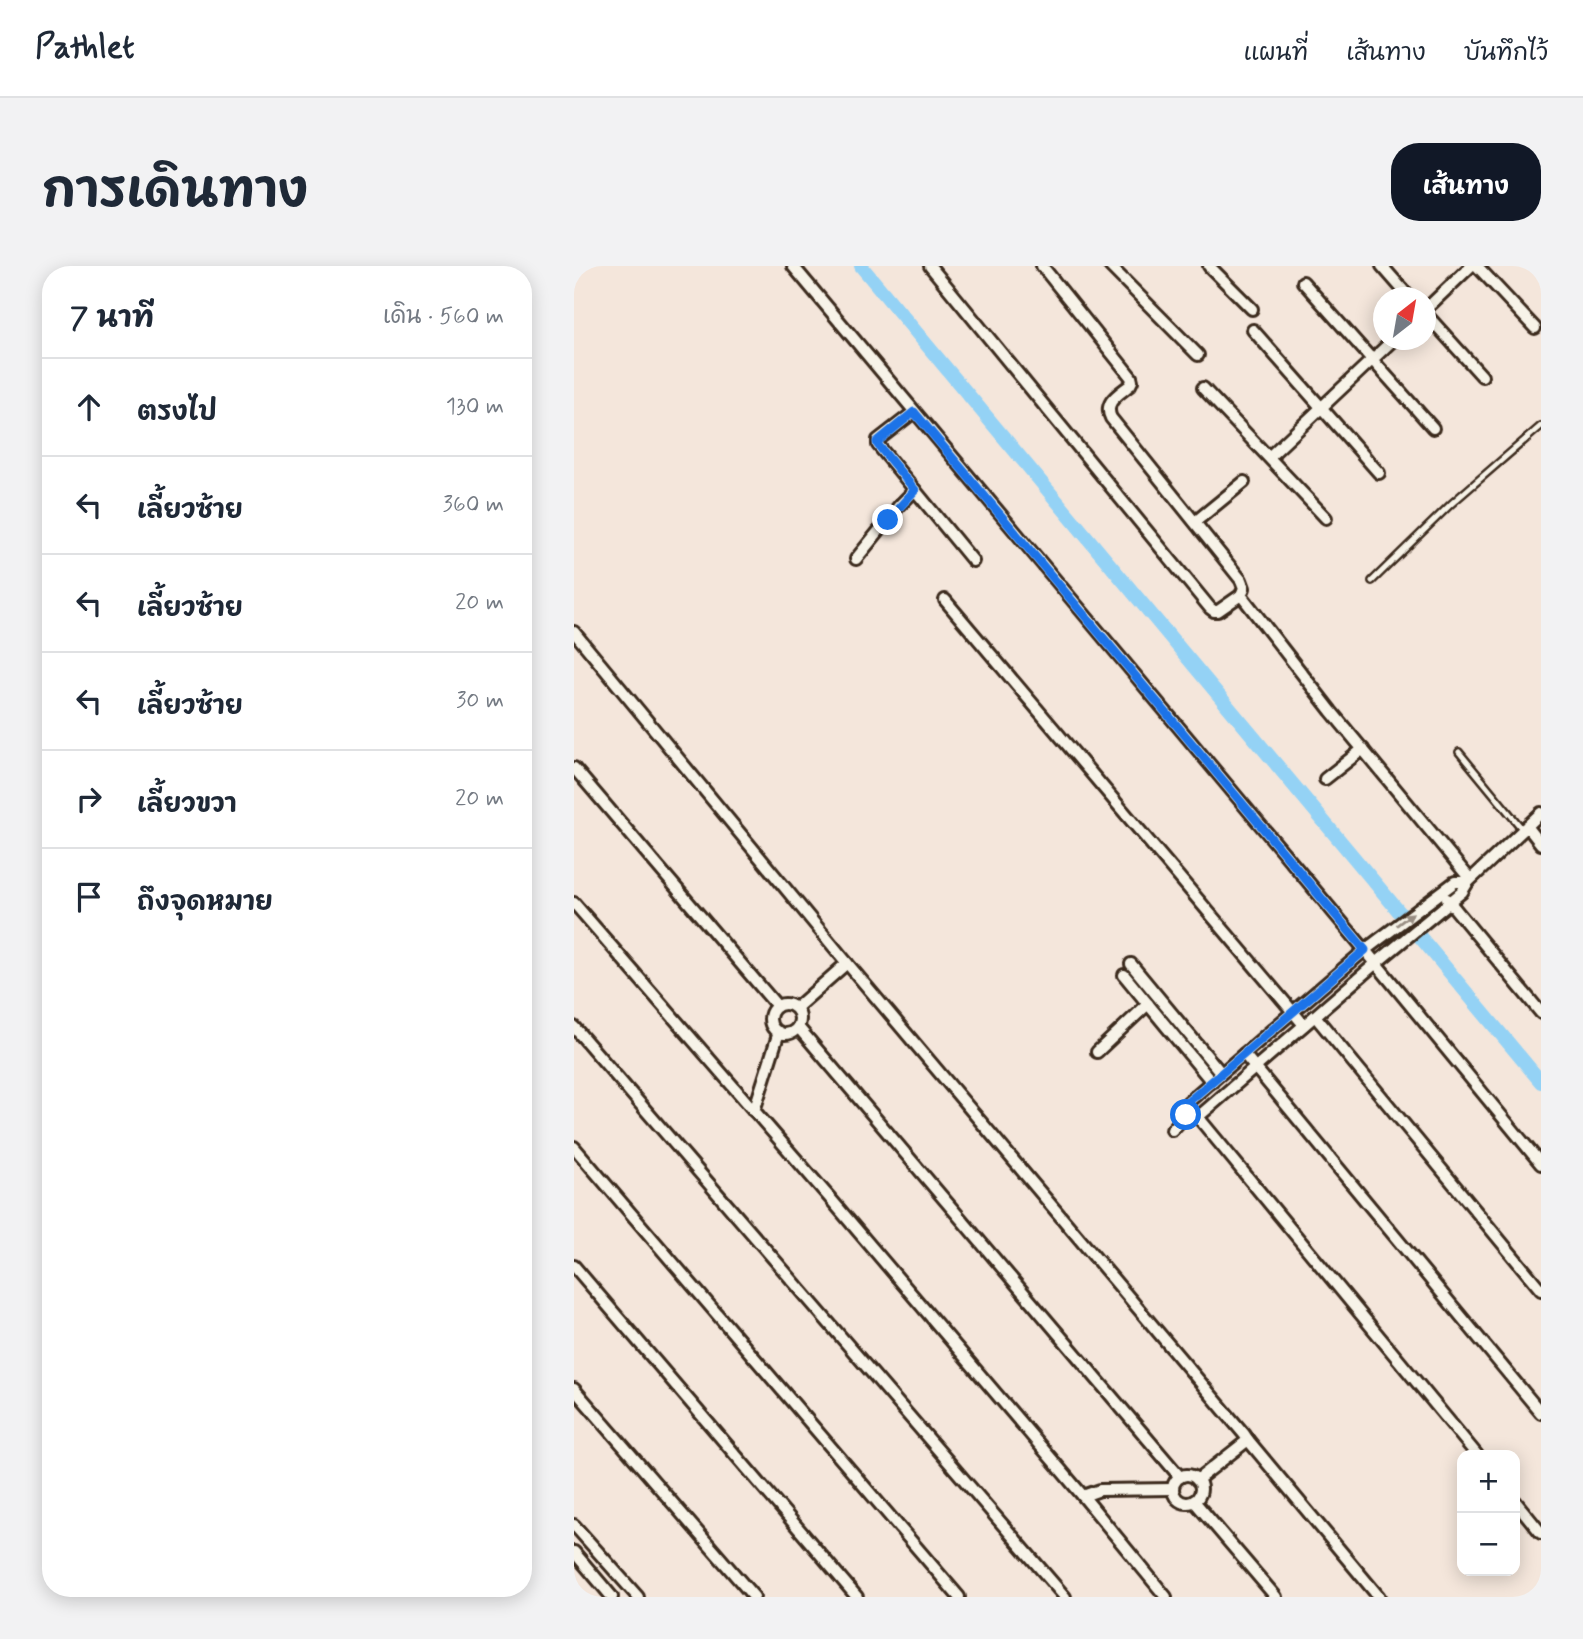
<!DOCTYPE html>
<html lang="th">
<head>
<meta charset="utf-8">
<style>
  :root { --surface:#fff; --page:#f2f2f3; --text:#1f2937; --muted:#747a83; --line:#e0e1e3; --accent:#111827 }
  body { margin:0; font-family:Mynerve,"Playpen Sans Thai",sans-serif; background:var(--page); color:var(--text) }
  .controls { position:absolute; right:21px; bottom:21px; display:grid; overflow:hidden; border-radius:14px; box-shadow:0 4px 18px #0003 }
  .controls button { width:63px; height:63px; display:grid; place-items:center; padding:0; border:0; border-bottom:2px solid var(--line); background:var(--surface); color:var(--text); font:35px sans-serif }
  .compass { position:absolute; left:799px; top:21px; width:63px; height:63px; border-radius:50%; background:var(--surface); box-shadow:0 4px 18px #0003; rotate:31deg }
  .stop { position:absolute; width:21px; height:21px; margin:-16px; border:5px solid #1a73e8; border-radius:50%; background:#fff }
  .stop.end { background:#1a73e8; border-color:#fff; box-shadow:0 2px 7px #0008 }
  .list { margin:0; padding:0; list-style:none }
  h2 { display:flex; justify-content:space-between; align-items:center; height:91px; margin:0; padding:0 28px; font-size:30px }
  h2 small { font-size:23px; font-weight:400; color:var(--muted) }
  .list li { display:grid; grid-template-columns:46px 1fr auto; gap:21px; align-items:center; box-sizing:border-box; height:98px; padding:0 28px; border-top:2px solid var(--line) }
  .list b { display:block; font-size:26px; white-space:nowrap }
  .list em { font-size:23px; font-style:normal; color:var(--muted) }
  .icon { flex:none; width:38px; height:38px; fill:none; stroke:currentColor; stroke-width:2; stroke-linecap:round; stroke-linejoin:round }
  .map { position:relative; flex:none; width:967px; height:1331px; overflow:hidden; border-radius:28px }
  header { display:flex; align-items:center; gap:42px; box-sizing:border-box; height:98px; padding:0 35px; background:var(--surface); border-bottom:2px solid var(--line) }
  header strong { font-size:33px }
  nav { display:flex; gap:38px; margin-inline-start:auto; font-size:24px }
  .intro { display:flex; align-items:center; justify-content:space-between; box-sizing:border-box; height:168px; padding:0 42px }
  h1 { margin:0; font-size:49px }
  .button { padding:18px 32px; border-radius:28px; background:var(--accent); color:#fff; font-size:24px; font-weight:700 }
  main { display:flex; gap:42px; padding:0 42px }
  aside { flex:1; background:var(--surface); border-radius:28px; box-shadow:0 4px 18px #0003 }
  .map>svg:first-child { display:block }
</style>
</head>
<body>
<header>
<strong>Pathlet</strong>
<nav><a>แผนที่</a><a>เส้นทาง</a><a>บันทึกไว้</a></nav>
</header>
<div class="intro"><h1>การเดินทาง</h1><a class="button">เส้นทาง</a></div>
<main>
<aside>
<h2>7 นาที<small>เดิน · 560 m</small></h2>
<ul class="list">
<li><svg class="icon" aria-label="ahead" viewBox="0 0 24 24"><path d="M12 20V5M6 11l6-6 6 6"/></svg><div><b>ตรงไป</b></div><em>130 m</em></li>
<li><svg class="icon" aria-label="left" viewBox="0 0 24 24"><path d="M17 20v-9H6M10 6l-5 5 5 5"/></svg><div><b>เลี้ยวซ้าย</b></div><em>360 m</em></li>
<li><svg class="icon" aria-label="left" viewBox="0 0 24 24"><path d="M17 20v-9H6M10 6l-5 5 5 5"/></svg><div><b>เลี้ยวซ้าย</b></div><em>20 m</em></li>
<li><svg class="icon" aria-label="left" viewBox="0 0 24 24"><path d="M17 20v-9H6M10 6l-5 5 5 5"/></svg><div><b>เลี้ยวซ้าย</b></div><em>30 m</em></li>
<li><svg class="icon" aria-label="right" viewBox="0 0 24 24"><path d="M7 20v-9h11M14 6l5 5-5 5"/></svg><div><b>เลี้ยวขวา</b></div><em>20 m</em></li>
<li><svg class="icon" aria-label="arrive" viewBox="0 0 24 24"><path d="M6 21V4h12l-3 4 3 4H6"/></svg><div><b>ถึงจุดหมาย</b></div></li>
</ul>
</aside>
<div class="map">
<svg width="967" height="1331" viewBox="0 0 967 1331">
  <rect width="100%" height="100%" fill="#f4e6db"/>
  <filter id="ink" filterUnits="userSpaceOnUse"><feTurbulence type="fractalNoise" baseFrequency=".0143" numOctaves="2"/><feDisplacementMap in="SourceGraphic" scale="14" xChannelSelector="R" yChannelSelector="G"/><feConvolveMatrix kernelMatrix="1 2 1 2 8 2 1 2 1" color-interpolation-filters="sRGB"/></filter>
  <g filter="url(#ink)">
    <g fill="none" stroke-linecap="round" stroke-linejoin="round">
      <path stroke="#94d2f5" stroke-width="14" d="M287,0L967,816"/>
      <g stroke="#3b2a1e" stroke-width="10">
        <g id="service">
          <path d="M798,315L877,238L967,160"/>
          <path d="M885,486L949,564"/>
        </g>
      </g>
      <g stroke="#3b2a1e" stroke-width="16">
        <g id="minor">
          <path d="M219,0L791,684L967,898"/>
          <path d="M356,0L636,342L640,345H644L667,329"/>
          <path d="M468,0L557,111L558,115L556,119C545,128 529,136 537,152L667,314L670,322L667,329L757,445L896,613"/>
          <path d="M536,0L624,89"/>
          <path d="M635,0L678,43"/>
          <path d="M808,0L836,32"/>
          <path d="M903,0L961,62"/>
          <path d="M729,16L859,162"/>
          <path d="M852,43L897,0"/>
          <path d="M852,48L908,110"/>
          <path d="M679,64L805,207"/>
          <path d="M629,122L752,252"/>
          <path d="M340,146L304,174V179L399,295"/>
          <path d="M695,191L819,74"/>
          <path d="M621,256L670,216"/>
          <path d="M282,293L325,240L341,224"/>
          <path d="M371,334L730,759"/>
          <path d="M0,366L273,697L670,1168L674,1174L623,1214"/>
          <path d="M0,502L203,740"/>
          <path d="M751,513L789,483"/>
          <path d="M953,560L967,578"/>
          <path d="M881,616H894L888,626L801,698L624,851L616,852L612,849L610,842L614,836L791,684Z"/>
          <path d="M894,616L967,547"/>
          <path d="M873,633L967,747"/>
          <path d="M0,637L255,931L509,1230L592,1331"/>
          <path d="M557,698L647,807"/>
          <path d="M550,709L638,816"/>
          <circle cx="211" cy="753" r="15"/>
          <path d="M222,742L273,697"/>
          <path d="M741,750L967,1024"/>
          <path d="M0,761L491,1331"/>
          <path d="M224,761L606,1211"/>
          <path d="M523,786L574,738"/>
          <path d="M670,788L967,1147"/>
          <path d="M180,845L205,766"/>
          <path d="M624,851L903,1189"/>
          <path d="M598,864L612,849"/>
          <path d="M0,881L385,1331"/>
          <path d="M0,1000L283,1331"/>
          <path d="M0,1123L180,1331"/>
          <path d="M674,1174L805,1331"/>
          <circle cx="613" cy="1223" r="14"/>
          <path d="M509,1230L526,1224L599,1223"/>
          <path d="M620,1235L702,1331"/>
          <path d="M941,1235L967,1267"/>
          <path d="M0,1259L64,1331"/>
          <path d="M0,1286L38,1331"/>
        </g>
      </g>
      <use href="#service" stroke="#f7f3e8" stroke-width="5"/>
      <use href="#minor" stroke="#f7f3e8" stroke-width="10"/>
    </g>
    <defs><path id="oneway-solid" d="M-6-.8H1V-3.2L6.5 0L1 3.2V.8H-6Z" transform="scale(1.75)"/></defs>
    <use fill="#998e83" href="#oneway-solid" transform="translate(831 653) rotate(-37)"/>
  </g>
  <g fill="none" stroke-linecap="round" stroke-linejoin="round" filter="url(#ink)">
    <path stroke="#1a73e8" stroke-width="9" d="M314,254L341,224L304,179L303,176L340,146L791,684L614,836L610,842L612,849"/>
  </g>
</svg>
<div class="controls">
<button>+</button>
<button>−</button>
</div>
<svg class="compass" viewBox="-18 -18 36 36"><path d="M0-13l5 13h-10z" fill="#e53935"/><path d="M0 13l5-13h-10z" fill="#747a83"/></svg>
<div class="stop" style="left:612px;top:849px"></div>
<div class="stop end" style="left:314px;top:254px"></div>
</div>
</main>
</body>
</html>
